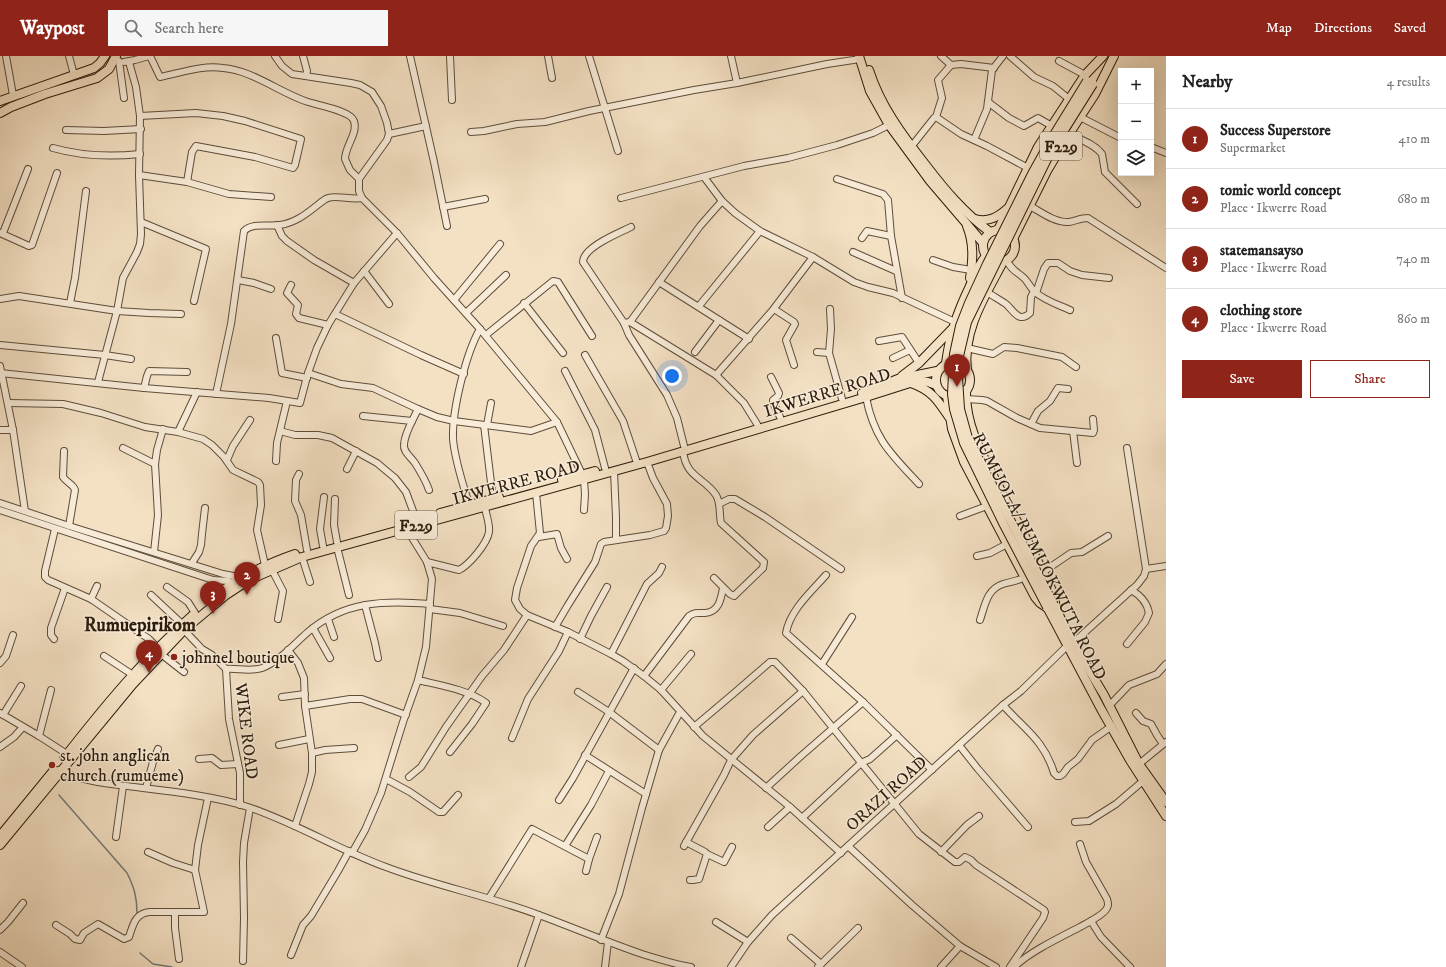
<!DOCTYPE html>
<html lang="en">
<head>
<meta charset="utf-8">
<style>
  :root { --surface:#fff; --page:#f6f6f6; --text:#222; --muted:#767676; --line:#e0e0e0; --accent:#8f2418 }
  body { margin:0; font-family:"IM FELL DW Pica",serif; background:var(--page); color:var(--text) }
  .controls { position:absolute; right:12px; top:12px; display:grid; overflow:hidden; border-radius:0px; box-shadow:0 4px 16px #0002 }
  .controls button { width:36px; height:36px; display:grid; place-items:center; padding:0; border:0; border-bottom:1px solid var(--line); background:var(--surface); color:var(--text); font:20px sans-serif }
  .you { position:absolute; left:672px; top:320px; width:14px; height:14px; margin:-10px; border:3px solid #fff; border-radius:50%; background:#1a73e8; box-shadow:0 0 0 6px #1a73e833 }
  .badge { display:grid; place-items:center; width:26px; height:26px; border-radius:50%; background:var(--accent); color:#fff; font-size:13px; font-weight:700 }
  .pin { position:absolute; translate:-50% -33px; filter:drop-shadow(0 1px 2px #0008) }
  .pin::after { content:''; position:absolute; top:21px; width:14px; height:12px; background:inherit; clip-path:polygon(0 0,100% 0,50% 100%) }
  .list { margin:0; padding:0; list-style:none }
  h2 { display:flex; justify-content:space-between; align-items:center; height:52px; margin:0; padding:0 16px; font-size:17px }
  h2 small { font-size:13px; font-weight:400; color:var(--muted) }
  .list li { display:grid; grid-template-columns:26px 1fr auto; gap:12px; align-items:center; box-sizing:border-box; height:60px; padding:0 16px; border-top:1px solid var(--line) }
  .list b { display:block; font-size:15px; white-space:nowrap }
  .list p { margin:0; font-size:13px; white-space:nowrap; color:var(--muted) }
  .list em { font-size:13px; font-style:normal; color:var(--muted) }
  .actions { display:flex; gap:8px; padding:12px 16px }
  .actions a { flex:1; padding:9px 0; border:1px solid var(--accent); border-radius:0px; text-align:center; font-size:14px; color:var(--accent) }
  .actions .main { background:var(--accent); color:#fff }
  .icon { flex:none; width:22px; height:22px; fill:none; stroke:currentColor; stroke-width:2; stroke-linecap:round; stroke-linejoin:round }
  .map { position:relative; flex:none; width:1166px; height:911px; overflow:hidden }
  header { display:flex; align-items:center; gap:24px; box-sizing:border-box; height:56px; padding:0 20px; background:var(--accent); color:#fff }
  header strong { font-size:19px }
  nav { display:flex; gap:22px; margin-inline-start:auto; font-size:14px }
  .search { width:280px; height:36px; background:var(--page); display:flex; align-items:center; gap:10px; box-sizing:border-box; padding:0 14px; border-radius:0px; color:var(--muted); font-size:15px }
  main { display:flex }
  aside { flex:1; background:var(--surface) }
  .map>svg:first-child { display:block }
</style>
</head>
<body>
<header>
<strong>Waypost</strong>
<div class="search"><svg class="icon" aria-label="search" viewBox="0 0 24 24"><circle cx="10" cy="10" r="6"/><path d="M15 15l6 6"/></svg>Search here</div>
<nav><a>Map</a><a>Directions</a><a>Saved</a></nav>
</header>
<main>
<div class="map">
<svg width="1166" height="911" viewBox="0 0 1166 911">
  <rect width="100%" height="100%" fill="#f4e1c4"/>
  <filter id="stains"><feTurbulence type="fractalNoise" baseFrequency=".005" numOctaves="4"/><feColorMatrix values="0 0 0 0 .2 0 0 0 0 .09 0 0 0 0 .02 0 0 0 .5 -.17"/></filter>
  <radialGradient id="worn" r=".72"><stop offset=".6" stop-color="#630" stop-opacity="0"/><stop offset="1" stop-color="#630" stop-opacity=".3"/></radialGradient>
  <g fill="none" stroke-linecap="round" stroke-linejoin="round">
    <g stroke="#737b78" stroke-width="1.5">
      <path d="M59,739L127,817C134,831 137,841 137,857"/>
      <path d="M140,897L153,908L172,911"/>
    </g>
    <g stroke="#5e4d3a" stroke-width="8">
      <g id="minor">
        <path d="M6,0L13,39"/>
        <path d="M69,0L74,19"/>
        <path d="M150,0L160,21C181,17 201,9 223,12C252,14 280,37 308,46C318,49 351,55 354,65C358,78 345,90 345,103L350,114L359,123"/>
        <path d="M275,0L282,10L292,18L351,27L360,29L372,36L381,50L387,67L389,78L387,84L359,123V135L362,142L397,177L434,222L480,273L557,366L582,418"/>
        <path d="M303,0L307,15L306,20"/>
        <path d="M410,0L434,106L447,170"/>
        <path d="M450,0L452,44"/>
        <path d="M548,0L552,22"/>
        <path d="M589,0L618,95"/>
        <path d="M731,0L737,27"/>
        <path d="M941,0L951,9"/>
        <path d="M1010,0L1034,21L1053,30L1069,43"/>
        <path d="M119,5L124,42"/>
        <path d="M1059,5L1085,19"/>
        <path d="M124,6L135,4L149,0"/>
        <path d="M988,46L1009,62L1024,70L1038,62L1052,70"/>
        <path d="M140,60L196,57L223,60L245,65L301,83L295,109L293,112L255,101L196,90L192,96L187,126"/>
        <path d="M936,61L961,78L987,90L1028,112"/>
        <path d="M1080,61L1121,82"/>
        <path d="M66,74L104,75L141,73"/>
        <path d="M471,76L484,75L517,68L545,66L589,55L694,34L737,27L827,8L860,3"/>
        <path d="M389,78L426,70"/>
        <path d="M1069,78C1079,83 1095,88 1102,98L1105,116L1137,148"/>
        <path d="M974,84L987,53L992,14L1003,0"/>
        <path d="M911,91L934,62L936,61L942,42L938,24L951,9L961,8L994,12"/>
        <path d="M1151,91L1166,97"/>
        <path d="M53,92C81,100 111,101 140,98"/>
        <path d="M139,119L187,126L229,138L271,141"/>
        <path d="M704,121L722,145L735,157L760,175L813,201L854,226L868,231L893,237L955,266"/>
        <path d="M837,123L883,138L888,144L891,180L902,242"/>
        <path d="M621,142L744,110L788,102L837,89L873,77L893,67"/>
        <path d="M1030,150C1041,156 1055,167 1069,166C1075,165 1081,162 1088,162L1166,212"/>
        <path d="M443,151L485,143"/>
        <path d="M141,166L206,193L194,245"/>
        <path d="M277,169L282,180L287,185L314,204L354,227"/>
        <path d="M631,171C619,177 583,191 583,206L624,267L629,279L667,339L677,362L684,390"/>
        <path d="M0,177L29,190L32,189L57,117"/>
        <path d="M3,177L28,113"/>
        <path d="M862,182L867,175L891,180"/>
        <path d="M853,196L896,215"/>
        <path d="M933,204L953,211L971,214"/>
        <path d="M1007,204C1010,213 1017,216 1024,222C1028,226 1030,231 1034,235C1043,244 1059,249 1070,254"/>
        <path d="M364,215L389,248"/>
        <path d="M238,224L254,227L271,233"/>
        <path d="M659,226L749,283"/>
        <path d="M291,229L287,237L298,249L296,258L299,262L328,269"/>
        <path d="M987,236C993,240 1000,244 1006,248C1013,254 1019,268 1030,257L1031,241L1034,235"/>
        <path d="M1036,237L1044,213L1048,207H1058L1070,215L1082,219L1109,222"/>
        <path d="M0,243L19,240L117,255L149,257L181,258"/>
        <path d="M454,244L500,188"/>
        <path d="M70,247L75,222L86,135"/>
        <path d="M524,247L563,297"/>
        <path d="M699,250L760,175"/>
        <path d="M774,253L794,266L795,268L786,284L794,309"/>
        <path d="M830,253L831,273L829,297L842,343"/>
        <path d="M466,257L506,219"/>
        <path d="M335,258L421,299L464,318"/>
        <path d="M630,266L700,170L722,145"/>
        <path d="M624,267L630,266L716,319L744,347L757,368"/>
        <path d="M486,279L553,225L558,226L592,280"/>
        <path d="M276,282L282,317L307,322"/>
        <path d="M879,285L902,281L919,307"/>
        <path d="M0,289L105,299L131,303"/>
        <path d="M967,292L993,298L1004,291L1017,292L1062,301L1076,311"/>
        <path d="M695,296L719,264"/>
        <path d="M817,296L829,297"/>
        <path d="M585,299L623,365L636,404"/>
        <path d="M893,302L910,294"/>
        <path d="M0,310L13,374L25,455"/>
        <path d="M565,315L595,374L605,412"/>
        <path d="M0,317L144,332L269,342L300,347L308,317L317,292L328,269L354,227L397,177"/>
        <path d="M308,317L341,328L373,332L418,353L437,361L454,365L531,375L557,366"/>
        <path d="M716,319L772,255L813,201"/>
        <path d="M771,321L779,337L778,340L773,344V346L780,361"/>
        <path d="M98,326L117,255L123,222L137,196L140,188L141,178L139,119L140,60L136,31L129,6"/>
        <path d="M144,332L147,320L149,315L187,316"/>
        <path d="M216,338L231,268L244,175C253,166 269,171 280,169C294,167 305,159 315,151C319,148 323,144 328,142C337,139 351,144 362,142"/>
        <path d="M866,341C874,383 891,398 919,428"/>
        <path d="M966,343L982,344L987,345L1017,362L1040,372L1093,377L1094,374L1093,363"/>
        <path d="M8,347L63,348L101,357L145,371L178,376L203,383L212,389L224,401L233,414L258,426L260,429L261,449L257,474L265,509"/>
        <path d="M418,353C413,364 405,376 404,388C403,396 410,400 415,407C420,415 426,425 429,434"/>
        <path d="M363,360L412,365"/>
        <path d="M1031,368L1038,355L1050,345L1058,332L1068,333"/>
        <path d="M484,369L493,443"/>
        <path d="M487,369L491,347"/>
        <path d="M0,374H13"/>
        <path d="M280,375L295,379H318L332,382L377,407L395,422L406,436L416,463"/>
        <path d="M1073,375L1077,407"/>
        <path d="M178,376L197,336"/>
        <path d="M123,392L155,408"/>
        <path d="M64,395L63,421C66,426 73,428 75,434L69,470"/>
        <path d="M683,395C686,422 704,421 716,439C721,447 719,458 721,467L764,506L763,512L734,540L730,538L714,522"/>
        <path d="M227,404L233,390L250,364"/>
        <path d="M276,405L277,387L287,345"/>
        <path d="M347,413L356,395"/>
        <path d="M614,415L616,461V484"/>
        <path d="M299,418L296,424L295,445L301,459L307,494"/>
        <path d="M584,424L585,438L584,454"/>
        <path d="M536,437L540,477L531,490L517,532L515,544L520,553L527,559L568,576L611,598L623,605L644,620L661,634L703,680L790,751L841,797"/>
        <path d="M335,443L334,469L337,486"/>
        <path d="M0,447L69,470L223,518L243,522"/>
        <path d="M719,448L729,443H735L765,461L841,513"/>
        <path d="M469,449C463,427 455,406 453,383C452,354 466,297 480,273"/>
        <path d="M0,454L213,524L228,525L236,529"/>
        <path d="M960,460L987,450"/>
        <path d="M55,473L45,515V521L48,524L91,543L149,583L158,592"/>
        <path d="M539,481L557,478L561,492L567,503"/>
        <path d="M323,490L320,473L324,441"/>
        <path d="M337,491L349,539"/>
        <path d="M154,496L158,459L155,408L157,394L163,373"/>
        <path d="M977,500L990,497L1007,488"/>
        <path d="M302,501L310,526"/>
        <path d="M427,506L459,514C469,509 487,488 489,476C490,468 486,459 485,451"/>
        <path d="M192,507L199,496L201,489L202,478L205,452"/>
        <path d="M1146,513L1166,510"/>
        <path d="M272,514L283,535L278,563"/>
        <path d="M1043,516L1071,497L1082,496L1108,480"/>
        <path d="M826,519C811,536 790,554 786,577L863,646L932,714"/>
        <path d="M213,524L218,530V538"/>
        <path d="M167,531L188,546L195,557"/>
        <path d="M151,539L182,568"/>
        <path d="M91,543L97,530"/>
        <path d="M365,549L375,587L378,602"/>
        <path d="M430,553L460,557L503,570"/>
        <path d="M328,563L334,581"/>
        <path d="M980,564C985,549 987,533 1003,528C1012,525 1016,526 1025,521"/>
        <path d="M555,571L568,549L595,506L601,488L604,486L650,479L664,475L666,472L668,460L667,448L653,422L647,406"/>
        <path d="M313,572L330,602"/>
        <path d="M184,574L202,593L212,599L226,613L229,663L240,717V749"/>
        <path d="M54,583L51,579V572L65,532"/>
        <path d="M580,583L591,560L607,531"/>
        <path d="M1073,587L1137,529L1144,520L1146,513L1127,392"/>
        <path d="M1127,588L1145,566L1149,557C1147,546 1140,539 1131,534"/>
        <path d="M288,594L298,607L304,622L305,650L312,697V716L309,728L295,770"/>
        <path d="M161,598L184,616"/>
        <path d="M611,598L647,528L659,517L662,511"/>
        <path d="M104,600L133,619"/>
        <path d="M0,607L6,600L13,579"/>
        <path d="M822,608L852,561"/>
        <path d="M226,613C237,612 251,616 262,612C280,605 294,588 308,576C344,545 385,544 430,548"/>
        <path d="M644,620L689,560C695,556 698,557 705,557C719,556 721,543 723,532"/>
        <path d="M418,624C439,629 469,634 486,647L472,668L450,696"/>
        <path d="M661,634L691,598"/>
        <path d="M578,636L609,656L659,694"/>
        <path d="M282,641L305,638"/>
        <path d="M1003,649C1025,674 1044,684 1054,717L1057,720H1060L1063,718L1068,711L1078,703L1092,684L1112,670"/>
        <path d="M305,650L350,643H362L406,659"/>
        <path d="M1109,650L1129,629L1157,618L1166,608"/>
        <path d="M0,657L39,680L70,700"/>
        <path d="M1136,657L1143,665L1151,668L1157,679L1163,688"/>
        <path d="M3,659L21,630"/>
        <path d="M694,671L733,638L770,606H775L803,635L919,778L955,806H959L965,801L971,804L976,809L1044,854L1045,856L1043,862L1010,911"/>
        <path d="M39,680L51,634"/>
        <path d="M512,682L528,643L559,595L568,576"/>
        <path d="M279,689L309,683"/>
        <path d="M959,689L978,713L1028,771"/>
        <path d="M0,691L14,681L23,671"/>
        <path d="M312,697L325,694L354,692"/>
        <path d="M585,699L646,738"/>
        <path d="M199,703L212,702L221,709L238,708"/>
        <path d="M1139,708L1166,686"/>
        <path d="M59,714C85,727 114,728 143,732C177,736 217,741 248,751C296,767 339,794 386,811C436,830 489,840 539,859C574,872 607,886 642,898C658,903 674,908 691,911"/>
        <path d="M409,721L421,711L446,671L482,620L504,594L527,559"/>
        <path d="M386,723L410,736L439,756H443L458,739"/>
        <path d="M146,732L153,706L158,693"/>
        <path d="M766,732L801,700L863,646"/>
        <path d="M559,744L573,722L634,612"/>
        <path d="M802,762L861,707L870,703L897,679"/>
        <path d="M1075,766L1089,765L1116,748L1143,725"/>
        <path d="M768,771L790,751"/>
        <path d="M116,781L123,730"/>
        <path d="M686,786L705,796L707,798L699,823L693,824H690"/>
        <path d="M565,790L591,749L609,715"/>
        <path d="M684,790L724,719L731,704L753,679L803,635"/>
        <path d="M848,790L912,849L960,890L996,911"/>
        <path d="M148,796L173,807L195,814"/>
        <path d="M941,796L967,769L979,760"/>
        <path d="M352,797L365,774L381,737L403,666L418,624L426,591L432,523L427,506L406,472"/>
        <path d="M707,798L724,806L732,791"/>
        <path d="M586,815L589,803L597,781"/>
        <path d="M489,842L532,773L589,803"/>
        <path d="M175,857V872L179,903"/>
        <path d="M1091,865L1101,881L1130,911"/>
        <path d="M716,866L748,886"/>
        <path d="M56,869L70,878L75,883L80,884L84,877L98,868L124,883L129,881C133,869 135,857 150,856H204L195,814L198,789L208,742"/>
        <path d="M0,874L8,866L23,847"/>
        <path d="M791,882L821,908"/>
        <path d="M601,884L619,838L642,752L659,694L680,656"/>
        <path d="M0,896L22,911"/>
        <path d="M291,899L303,869L311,860L338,815L349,795"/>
        <path d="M243,905L244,862L243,806L244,787L250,752"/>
        <path d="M521,911L539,859"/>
        <path d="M605,911L608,886"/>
        <path d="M731,911L748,886L772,859L1003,649L1021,635L1067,590"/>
        <path d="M818,911L858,872"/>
        <path d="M941,911L960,890"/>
        <path d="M1014,911C1031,895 1059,882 1080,871C1087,867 1104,859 1107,852C1109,849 1108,846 1107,843L1086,806L1080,788"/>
      </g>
    </g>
    <g stroke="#2c1c0c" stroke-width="10">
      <g id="major">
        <path d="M859,0L870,35L889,69L930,125L983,187"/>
        <path d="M869,14C880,49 902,79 925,108C945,134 963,156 990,176"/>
        <path d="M0,45L94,12L100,7L105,0"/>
        <path d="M0,57L11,51L45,38L97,22L109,13L116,0"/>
        <path d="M975,163C988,167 998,161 1007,153"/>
        <path d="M967,170C974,187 973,204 970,222"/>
        <circle cx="999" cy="190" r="16"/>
        <path d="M998,174L1038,91L1085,19L1103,0"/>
        <path d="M1013,183L1047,115L1069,78L1095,38L1114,0"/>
        <circle cx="953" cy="324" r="17"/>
        <path d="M946,307C950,278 957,257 970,230C974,220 978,209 986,200"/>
        <path d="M967,315C962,275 985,240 1003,206"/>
        <path d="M902,320L919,307L952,273"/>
        <path d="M911,327C931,334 937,343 949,361"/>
        <path d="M966,334C965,375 988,408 1005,443C1022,475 1039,506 1054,539L1056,553"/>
        <path d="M862,337L898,323L937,315"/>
        <path d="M947,340L952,373L964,406L1035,541L1040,547L1049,553"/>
        <path d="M562,424L595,415"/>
        <path d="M440,457L499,441"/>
        <path d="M217,539C241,520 266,508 295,498"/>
        <path d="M1054,549L1073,587L1104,639L1139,708L1166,746"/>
        <path d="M1047,551L1101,653L1130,704L1166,760"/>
        <path d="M64,702C104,651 145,601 194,558"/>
        <path d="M0,780L54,714"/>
        <path d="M0,789L133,628L184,574L226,539L249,524L302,501L647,406L866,341L910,327L919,325L928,326L936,329"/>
      </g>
    </g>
    <use href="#minor" stroke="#f8ecd9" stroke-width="6"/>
    <use href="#major" stroke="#f4e1c4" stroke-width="8"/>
    <g stroke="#2c1c0c" stroke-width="10" stroke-linecap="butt">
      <g id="major-bridge">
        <path d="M1054,549L968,382L960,353L958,322L959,300L967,266L1051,95L1093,28"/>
        <path d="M1047,551L1004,469L964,387L954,353L952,338L954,298L960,270L969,247L987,208L1032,118L1052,82L1087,25"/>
      </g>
    </g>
    <use href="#major-bridge" stroke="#f4e1c4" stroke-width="8"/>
  </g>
  <g fill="#8f2418" stroke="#f8ecd9" stroke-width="1.5">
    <circle cx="174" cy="601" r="4"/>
    <circle cx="52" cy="709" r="4"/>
  </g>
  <g text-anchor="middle" stroke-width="3" stroke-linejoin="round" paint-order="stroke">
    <g fill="#f8ecd9" stroke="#695a4a" stroke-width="1">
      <rect x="1040" y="76" width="42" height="28" rx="3"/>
      <rect x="395" y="455" width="42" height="28" rx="3"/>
    </g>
    <g font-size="16" font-weight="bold" fill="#2c1c0c">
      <text x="1061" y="96">F229</text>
      <text x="416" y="475">F229</text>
    </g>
    <g font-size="17" fill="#2c1c0c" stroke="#f8ecd9">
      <text transform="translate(827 336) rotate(-17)" y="6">IKWERRE ROAD</text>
      <text transform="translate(516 426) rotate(-15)" y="6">IKWERRE ROAD</text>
      <text transform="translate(1040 500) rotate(63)" y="6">RUMUOLA/ RUMUOKWUTA ROAD</text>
      <text transform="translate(247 675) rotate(83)" y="6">WIKE ROAD</text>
      <text transform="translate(886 737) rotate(-42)" y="6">ORAZI ROAD</text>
    </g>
    <g font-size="17" fill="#2c1c0c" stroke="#f8ecd9" text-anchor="start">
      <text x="182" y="607">johnnel boutique</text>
      <text x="60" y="705">st. john anglican<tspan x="60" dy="20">church (rumueme)</tspan></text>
    </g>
    <g font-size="19" font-weight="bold" fill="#2c1c0c" stroke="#f8ecd9">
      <text x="140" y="575">Rumuepirikom</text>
    </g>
  </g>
  <rect width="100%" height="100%" filter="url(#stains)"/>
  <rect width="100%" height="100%" fill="url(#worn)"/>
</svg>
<div class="controls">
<button>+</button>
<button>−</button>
<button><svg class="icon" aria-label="layers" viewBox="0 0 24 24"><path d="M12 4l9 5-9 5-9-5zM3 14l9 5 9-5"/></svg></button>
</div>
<div class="you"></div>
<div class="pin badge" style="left:957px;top:331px">1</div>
<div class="pin badge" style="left:247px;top:539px">2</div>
<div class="pin badge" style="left:213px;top:558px">3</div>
<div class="pin badge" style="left:149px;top:617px">4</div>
</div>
<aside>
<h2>Nearby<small>4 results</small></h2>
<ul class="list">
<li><span class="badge">1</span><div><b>Success Superstore</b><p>Supermarket</p></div><em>410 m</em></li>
<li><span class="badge">2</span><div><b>tomic world concept</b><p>Place · Ikwerre Road</p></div><em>680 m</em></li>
<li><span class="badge">3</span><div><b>statemansayso</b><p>Place · Ikwerre Road</p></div><em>740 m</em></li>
<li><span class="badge">4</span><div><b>clothing store</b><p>Place · Ikwerre Road</p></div><em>860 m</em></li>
</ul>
<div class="actions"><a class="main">Save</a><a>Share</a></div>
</aside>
</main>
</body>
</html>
